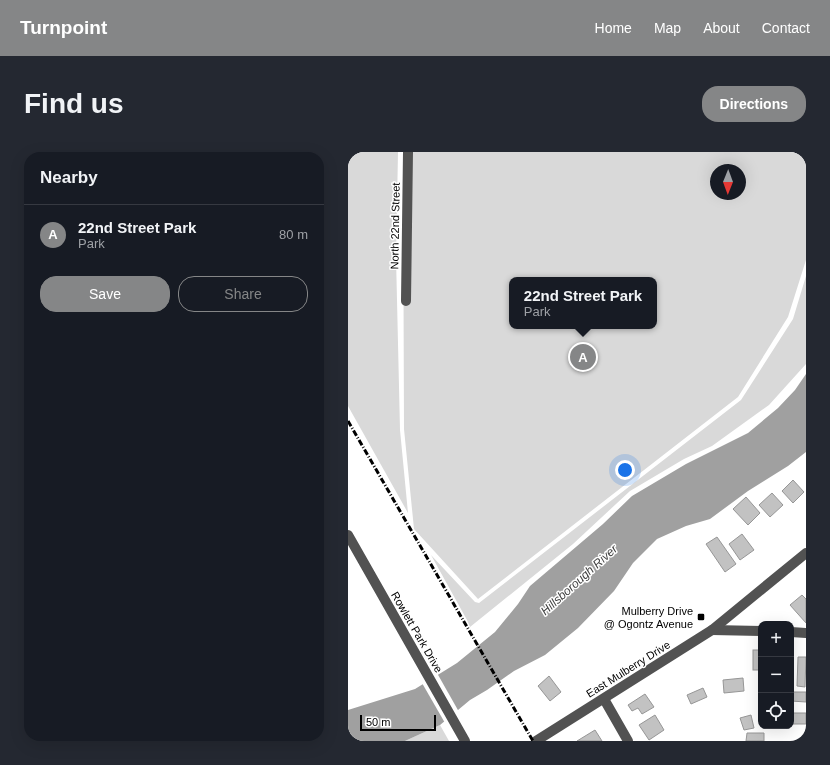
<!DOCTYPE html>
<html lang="en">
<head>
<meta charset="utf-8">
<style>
  :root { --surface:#171b24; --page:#242831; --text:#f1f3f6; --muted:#9ea1a6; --line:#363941; --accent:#858687 }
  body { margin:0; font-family:Arial,sans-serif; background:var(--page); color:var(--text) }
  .controls { position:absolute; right:12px; bottom:12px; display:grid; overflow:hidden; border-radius:8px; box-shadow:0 4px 16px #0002 }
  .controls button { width:36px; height:36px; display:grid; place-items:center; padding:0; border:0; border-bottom:1px solid var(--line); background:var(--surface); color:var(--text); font:20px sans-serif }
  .compass { position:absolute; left:362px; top:12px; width:36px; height:36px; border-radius:50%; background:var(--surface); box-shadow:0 4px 16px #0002; rotate:181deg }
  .scale { position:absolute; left:12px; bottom:10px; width:76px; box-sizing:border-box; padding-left:4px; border:2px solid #000; border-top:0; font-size:11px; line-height:14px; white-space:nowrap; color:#000; -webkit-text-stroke:3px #fff; paint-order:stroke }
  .you { position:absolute; left:277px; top:318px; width:14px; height:14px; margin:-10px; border:3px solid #fff; border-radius:50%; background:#1a73e8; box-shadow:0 0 0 6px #1a73e833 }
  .badge { display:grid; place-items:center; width:26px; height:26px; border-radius:50%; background:var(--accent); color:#fff; font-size:13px; font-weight:700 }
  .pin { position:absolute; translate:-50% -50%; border:2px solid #fff; box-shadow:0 1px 4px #0006 }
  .popup { position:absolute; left:161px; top:125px; width:148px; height:52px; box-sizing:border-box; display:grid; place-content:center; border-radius:8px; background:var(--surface); filter:drop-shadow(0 1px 3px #0005); font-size:13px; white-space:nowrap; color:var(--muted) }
  .popup b { font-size:15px; color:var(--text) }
  .popup::after { content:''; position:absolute; left:50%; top:100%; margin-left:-8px; border:8px solid transparent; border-top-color:var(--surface) }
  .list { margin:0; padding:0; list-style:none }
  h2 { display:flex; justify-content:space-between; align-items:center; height:52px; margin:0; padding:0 16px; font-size:17px }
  h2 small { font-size:13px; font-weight:400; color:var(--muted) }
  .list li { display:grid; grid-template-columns:26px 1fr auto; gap:12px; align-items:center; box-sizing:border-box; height:60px; padding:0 16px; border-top:1px solid var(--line) }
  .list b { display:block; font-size:15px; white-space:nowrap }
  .list p { margin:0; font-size:13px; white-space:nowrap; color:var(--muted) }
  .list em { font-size:13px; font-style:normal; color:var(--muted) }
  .actions { display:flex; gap:8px; padding:12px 16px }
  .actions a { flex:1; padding:9px 0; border:1px solid var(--accent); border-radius:16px; text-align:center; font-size:14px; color:var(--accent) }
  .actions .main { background:var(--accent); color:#fff }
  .icon { flex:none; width:22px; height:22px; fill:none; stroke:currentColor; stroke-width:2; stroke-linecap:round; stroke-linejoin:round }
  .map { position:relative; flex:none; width:458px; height:589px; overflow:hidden; border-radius:16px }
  header { display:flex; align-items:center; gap:24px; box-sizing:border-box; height:56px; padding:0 20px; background:var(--accent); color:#fff }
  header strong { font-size:19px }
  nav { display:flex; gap:22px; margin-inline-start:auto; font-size:14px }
  .intro { display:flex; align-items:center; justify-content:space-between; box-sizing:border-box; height:96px; padding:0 24px }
  h1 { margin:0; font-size:28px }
  .button { padding:10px 18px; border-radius:16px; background:var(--accent); color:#fff; font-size:14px; font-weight:700 }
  main { display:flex; gap:24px; padding:0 24px }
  aside { flex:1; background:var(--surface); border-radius:16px; box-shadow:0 4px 16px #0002 }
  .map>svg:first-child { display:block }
</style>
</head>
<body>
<header>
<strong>Turnpoint</strong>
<nav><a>Home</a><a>Map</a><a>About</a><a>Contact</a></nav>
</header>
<div class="intro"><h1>Find us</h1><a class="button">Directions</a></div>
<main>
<aside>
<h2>Nearby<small></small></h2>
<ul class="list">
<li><span class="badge">A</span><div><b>22nd Street Park</b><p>Park</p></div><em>80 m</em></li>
</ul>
<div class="actions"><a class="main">Save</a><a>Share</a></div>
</aside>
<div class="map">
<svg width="458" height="589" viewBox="0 0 458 589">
  <rect width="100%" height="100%" fill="#fff"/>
  <g fill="#d9d9d9" fill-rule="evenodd">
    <path d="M0,0H50L48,105L52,278L60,361L0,254Z"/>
    <path d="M55,0H458V108L440,165L390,245L130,447L66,377L56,277ZM368,18H392V42H368ZM164,128H306V174H164Z"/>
    <path d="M458,124V212L421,253L364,294L336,307L282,339L225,392L122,475L119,468L83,403L127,450L131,451L393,248L445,167Z"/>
    <path d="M92,573L101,589H57Z"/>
  </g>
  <path fill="#a0a0a0" d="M458,222V300L440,314L400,339L362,367L338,374L309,387L285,411L266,439L230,476L197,503L166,519L139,538L122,548L92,573L57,589H0V558L67,537L109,511L147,480L170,452L182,434L255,372L284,344L338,312L400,281L430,256L447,238Z"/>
  <path fill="#fff" d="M89,521L111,560L97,571L74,531Z"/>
  <g fill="#c2c2c2" stroke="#969696">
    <path d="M445,328L456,340L445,351L434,339Z"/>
    <path d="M424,341L435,353L422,365L411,353Z"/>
    <path d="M398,345L412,361L400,373L385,357Z"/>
    <path d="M394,382L406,398L392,408L381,392Z"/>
    <path d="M369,385L388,412L377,420L358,392Z"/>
    <path d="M454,443L458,447V471L442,453Z"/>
    <rect x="405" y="498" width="8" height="20"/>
    <path d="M450,505H458L457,535L449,534Z"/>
    <rect x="443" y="519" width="2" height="13"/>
    <path d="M201,524L213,540L202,549L190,534Z"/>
    <path d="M395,526L396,539L376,541L375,528Z"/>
    <path d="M355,536L359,545L343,552L339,543Z"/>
    <path d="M443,540H458V550L443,549Z"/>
    <path d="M297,542L306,555L294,562L290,556L284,559L280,553Z"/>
    <rect x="443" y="561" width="15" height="11"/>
    <path d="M307,563L316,578L301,588L291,573Z"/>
    <path d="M403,563L406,576L396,578L392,566Z"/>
    <path d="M247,578L254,589H229Z"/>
    <path d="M399,581H416V589H398Z"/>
  </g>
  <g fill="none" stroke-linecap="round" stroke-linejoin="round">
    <g stroke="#525252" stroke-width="10">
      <path d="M58,149L60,0"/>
      <path d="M0,383L117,589"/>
      <path d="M364,478L413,479"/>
      <path d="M443,480L458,481"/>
      <path d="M256,547L280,589"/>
      <path d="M188,589L364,478L458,401"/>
    </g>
    <path stroke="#000" stroke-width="3" stroke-dasharray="6 2 1 2" stroke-linecap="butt" d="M0,269L185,589"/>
  </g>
  <rect fill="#000" stroke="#fff" stroke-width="1.5" x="349" y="461" width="8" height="8" rx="2"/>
  <g text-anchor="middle" stroke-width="3" stroke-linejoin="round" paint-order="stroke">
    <g font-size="11" fill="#000" stroke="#fff">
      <text transform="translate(47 74) rotate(-89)" y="4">North 22nd Street</text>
      <text transform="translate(69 480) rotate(60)" y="4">Rowlett Park Drive</text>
      <text transform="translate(280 517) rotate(-32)" y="4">East Mulberry Drive</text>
    </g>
    <g font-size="11" fill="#000" stroke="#fff" text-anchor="end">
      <text x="345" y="463">Mulberry Drive<tspan x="345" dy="13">@ Ogontz Avenue</tspan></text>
    </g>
    <g font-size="12" font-style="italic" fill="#414141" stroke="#fff">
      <text transform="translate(231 428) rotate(-42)" y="4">Hillsborough River</text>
    </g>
  </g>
</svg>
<div class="controls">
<button>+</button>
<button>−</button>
<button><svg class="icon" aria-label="locate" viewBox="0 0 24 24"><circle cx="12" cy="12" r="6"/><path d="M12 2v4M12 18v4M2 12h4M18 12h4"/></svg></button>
</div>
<svg class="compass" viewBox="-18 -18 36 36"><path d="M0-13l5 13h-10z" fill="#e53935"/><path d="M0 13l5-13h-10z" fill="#9ea1a6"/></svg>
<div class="scale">50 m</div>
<div class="you"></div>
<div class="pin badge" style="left:235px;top:205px">A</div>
<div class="popup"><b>22nd Street Park</b>Park</div>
</div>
</main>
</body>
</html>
